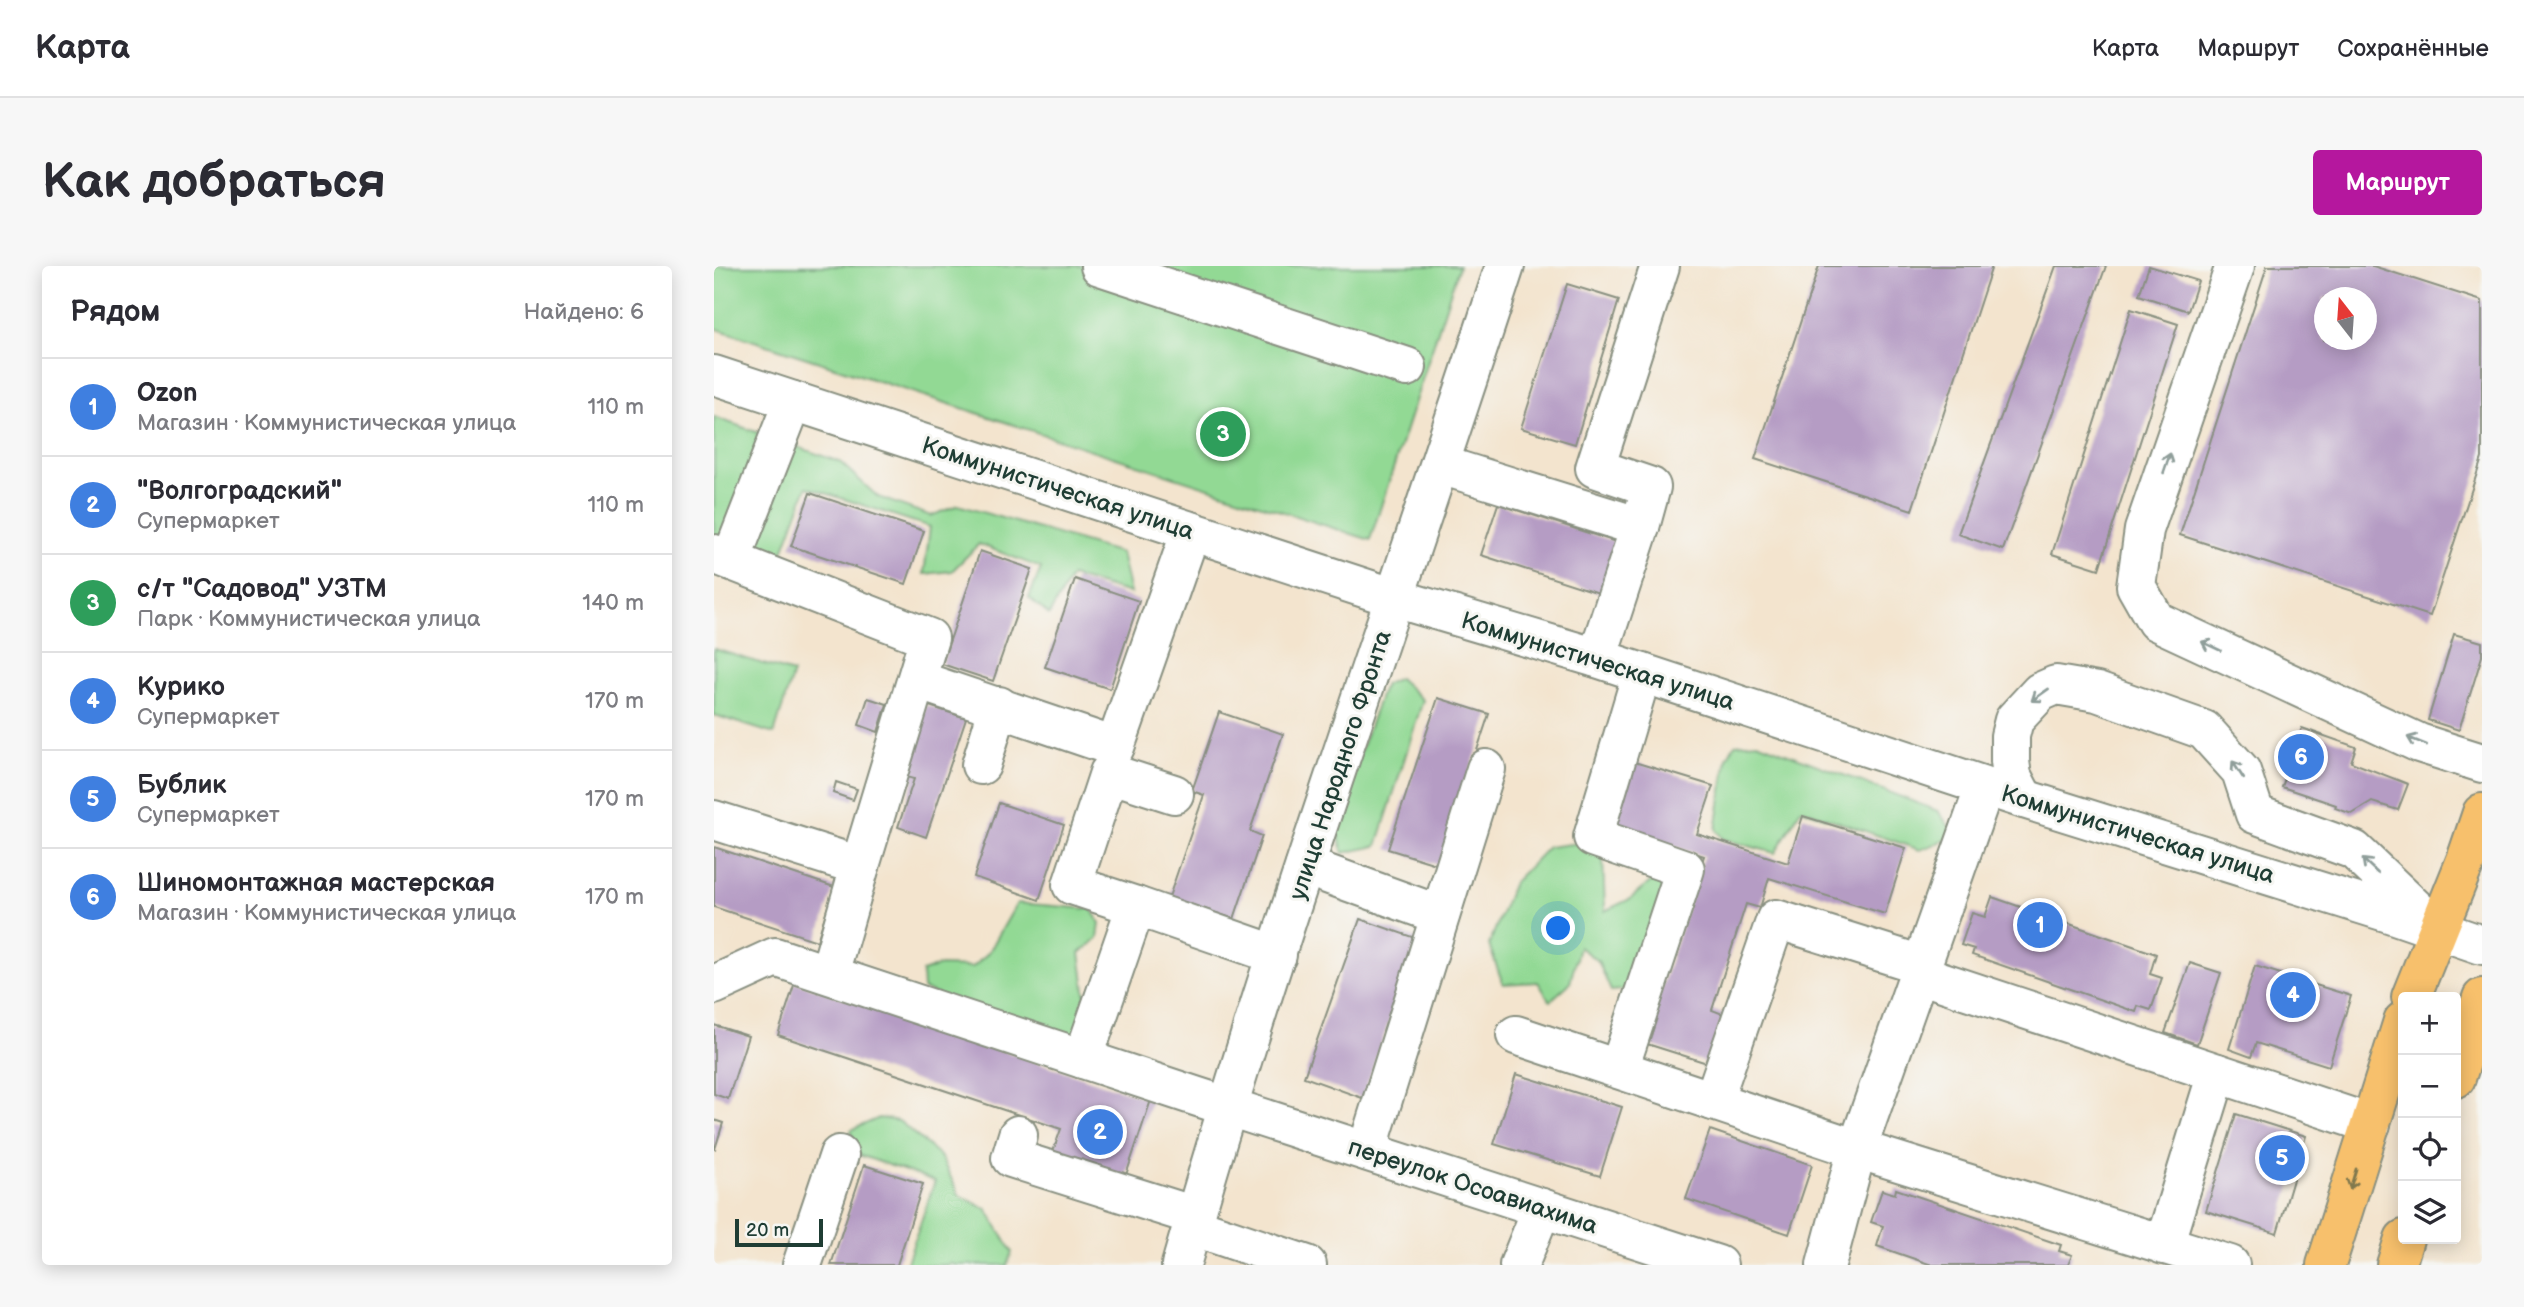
<!DOCTYPE html>
<html lang="ru">
<head>
<meta charset="utf-8">
<style>
  :root { --surface:#fff; --page:#f7f7f7; --text:#2b2b33; --muted:#7c7c81; --line:#e1e1e2; --accent:#b5179e }
  body { margin:0; font-family:"Balsamiq Sans",sans-serif; background:var(--page); color:var(--text) }
  .controls { position:absolute; right:21px; bottom:21px; display:grid; overflow:hidden; border-radius:7px; box-shadow:0 4px 18px #0003 }
  .controls button { width:63px; height:63px; display:grid; place-items:center; padding:0; border:0; border-bottom:2px solid var(--line); background:var(--surface); color:var(--text); font:35px sans-serif }
  .compass { position:absolute; left:1600px; top:21px; width:63px; height:63px; border-radius:50%; background:var(--surface); box-shadow:0 4px 18px #0003; rotate:343deg }
  .scale { position:absolute; left:21px; bottom:18px; width:88px; box-sizing:border-box; padding-left:7px; border:4px solid #1f3d34; border-top:0; font-size:19px; line-height:24px; white-space:nowrap; color:#1f3d34; -webkit-text-stroke:5px #f6f6f2; paint-order:stroke }
  .you { position:absolute; left:845px; top:663px; width:24px; height:24px; margin:-18px; border:5px solid #fff; border-radius:50%; background:#1a73e8; box-shadow:0 0 0 10px #1a73e833 }
  .badge { display:grid; place-items:center; width:46px; height:46px; border-radius:50%; background:var(--accent); color:#fff; font-size:23px; font-weight:700 }
  .pin { position:absolute; translate:-50% -50%; border:4px solid #fff; box-shadow:0 2px 7px #0006 }
  .list { margin:0; padding:0; list-style:none }
  h2 { display:flex; justify-content:space-between; align-items:center; height:91px; margin:0; padding:0 28px; font-size:30px }
  h2 small { font-size:23px; font-weight:400; color:var(--muted) }
  .list li { display:grid; grid-template-columns:46px 1fr auto; gap:21px; align-items:center; box-sizing:border-box; height:98px; padding:0 28px; border-top:2px solid var(--line) }
  .list b { display:block; font-size:26px; white-space:nowrap }
  .list p { margin:0; font-size:23px; white-space:nowrap; color:var(--muted) }
  .list em { font-size:23px; font-style:normal; color:var(--muted) }
  .icon { flex:none; width:38px; height:38px; fill:none; stroke:currentColor; stroke-width:2; stroke-linecap:round; stroke-linejoin:round }
  .map { position:relative; flex:none; width:1768px; height:999px; overflow:hidden; border-radius:7px }
  header { display:flex; align-items:center; gap:42px; box-sizing:border-box; height:98px; padding:0 35px; background:var(--surface); border-bottom:2px solid var(--line) }
  header strong { font-size:33px }
  nav { display:flex; gap:38px; margin-inline-start:auto; font-size:24px }
  .intro { display:flex; align-items:center; justify-content:space-between; box-sizing:border-box; height:168px; padding:0 42px }
  h1 { margin:0; font-size:49px }
  .button { padding:18px 32px; border-radius:7px; background:var(--accent); color:#fff; font-size:24px; font-weight:700 }
  main { display:flex; gap:42px; padding:0 42px }
  aside { flex:1; background:var(--surface); border-radius:7px; box-shadow:0 4px 18px #0003 }
  .map>svg:first-child { display:block }
</style>
</head>
<body>
<header>
<strong>Карта</strong>
<nav><a>Карта</a><a>Маршрут</a><a>Сохранённые</a></nav>
</header>
<div class="intro"><h1>Как добраться</h1><a class="button">Маршрут</a></div>
<main>
<aside>
<h2>Рядом<small>Найдено: 6</small></h2>
<ul class="list">
<li><span class="badge" style="background:#3f7fe0">1</span><div><b>Ozon</b><p>Магазин · Коммунистическая улица</p></div><em>110 m</em></li>
<li><span class="badge" style="background:#3f7fe0">2</span><div><b>&quot;Волгоградский&quot;</b><p>Супермаркет</p></div><em>110 m</em></li>
<li><span class="badge" style="background:#2e9e5b">3</span><div><b>с/т &quot;Садовод&quot; УЗТМ</b><p>Парк · Коммунистическая улица</p></div><em>140 m</em></li>
<li><span class="badge" style="background:#3f7fe0">4</span><div><b>Курико</b><p>Супермаркет</p></div><em>170 m</em></li>
<li><span class="badge" style="background:#3f7fe0">5</span><div><b>Бублик</b><p>Супермаркет</p></div><em>170 m</em></li>
<li><span class="badge" style="background:#3f7fe0">6</span><div><b>Шиномонтажная мастерская</b><p>Магазин · Коммунистическая улица</p></div><em>170 m</em></li>
</ul>
</aside>
<div class="map">
<svg width="1768" height="999" viewBox="0 0 1768 999">
  <rect width="100%" height="100%" fill="#f6f6f2"/>
  <filter id="ink" filterUnits="userSpaceOnUse"><feTurbulence type="fractalNoise" baseFrequency=".0143" numOctaves="2"/><feDisplacementMap in="SourceGraphic" scale="14" xChannelSelector="R" yChannelSelector="G"/><feConvolveMatrix kernelMatrix="1 2 1 2 8 2 1 2 1" color-interpolation-filters="sRGB"/></filter>
  <filter id="wash" filterUnits="userSpaceOnUse"><feTurbulence type="fractalNoise" baseFrequency=".00686" numOctaves="4" result="noise"/><feDisplacementMap in="SourceGraphic" scale="28" xChannelSelector="R" yChannelSelector="G"/><feGaussianBlur stdDeviation="1.57" result="paint"/><feColorMatrix in="noise" values="0 0 0 0 0 0 0 0 0 0 0 0 0 0 0 0 0 1.4 0 .05"/><feComposite in="paint" operator="in"/></filter>
  <g filter="url(#wash)">
    <rect width="100%" height="100%" fill="#f3e4ce"/>
    <g fill="#92d994" stroke="#588b64" stroke-width="2">
      <path d="M0,0H745L656,274L0,62Z"/>
      <path d="M0,151L126,196L164,231L217,250L244,239L407,287L416,327L357,310L335,349L315,332L327,302L265,278L238,305L210,308L216,261L93,221L68,288L56,299L0,278Z"/>
      <path d="M0,383L79,407L60,468L0,449Z"/>
      <path d="M685,412L709,434L663,580L629,587L621,556L670,419Z"/>
      <path d="M1043,476L1224,545L1242,570L1206,584L1087,543L1061,587L1009,573L1002,564L1013,492L1021,478Z"/>
      <path d="M865,577L889,591L891,645L916,633L945,609L956,624L921,723L897,725L884,695L865,681L856,717L836,735L824,716L789,718L775,679L799,617L834,581Z"/>
      <path d="M303,637L377,643L386,657L384,673L366,687L374,746L360,768L336,773L209,723L208,706L224,700L259,701L275,686Z"/>
      <path d="M165,852L185,855L226,890L246,930L273,943L298,986L293,999H242L237,997L233,999H192L221,915L142,888L137,864Z"/>
    </g>
    <g id="blocks">
      <g fill="#b59cc4" fill-rule="evenodd">
        <path d="M1105,0H1278L1198,244L1041,193Z"/>
        <path d="M1342,0H1392L1289,284L1244,268Z"/>
        <path d="M1435,0L1484,15L1474,45L1425,29Z"/>
        <path d="M1553,0H1659L1768,35V192L1716,350L1466,269ZM1610,32H1652V74H1610Z"/>
        <path d="M853,18L905,34L861,178L807,162Z"/>
        <path d="M1417,43L1464,58L1385,303L1338,288Z"/>
        <path d="M96,227L210,265L192,318L77,280Z"/>
        <path d="M784,238L905,277L888,328L767,289Z"/>
        <path d="M266,285L318,303L279,415L228,398Z"/>
        <path d="M361,313L425,335L396,423L331,401Z"/>
        <path d="M1740,368L1768,376V390L1745,464L1714,454Z"/>
        <path d="M154,432L173,438L164,466L145,459Z"/>
        <path d="M724,432L775,448L725,599L674,583Z"/>
        <path d="M212,439L252,452L212,571L184,561L200,513L189,510Z"/>
        <path d="M505,446L569,468L536,565L548,570L520,653L455,631L490,529L478,525Z"/>
        <path d="M1588,462L1642,481L1637,496L1694,518L1684,544L1658,536L1638,548L1621,542L1622,539L1568,521Z"/>
        <path d="M917,495L999,520L983,568L1074,597L1089,550L1192,582L1171,648L1055,612L1046,642L1032,638L998,744L1009,748L993,797L930,777L990,590L897,560Z"/>
        <path d="M122,516L143,523L139,534L119,527Z"/>
        <path d="M285,537L350,559L325,634L260,611Z"/>
        <path d="M0,581L120,621L103,675L0,641Z"/>
        <path d="M1278,631L1442,688L1436,708L1448,712L1437,744L1424,740L1422,746L1258,689L1260,683L1247,679L1258,647L1271,651Z"/>
        <path d="M646,653L704,673L648,832L590,811Z"/>
        <path d="M1476,697L1507,707L1483,778L1451,767Z"/>
        <path d="M1541,700L1637,730L1615,800L1542,777L1537,791L1515,783Z"/>
        <path d="M81,716L437,834L408,921L335,897L347,863L64,769Z"/>
        <path d="M0,759L34,770L14,833L0,828Z"/>
        <path d="M802,808L908,841L886,910L780,878Z"/>
        <path d="M1522,848L1592,870L1563,967L1492,945Z"/>
        <path d="M0,854L9,857L1,883H0Z"/>
        <path d="M996,864L1098,899L1075,968L972,933Z"/>
        <path d="M150,899L209,918L183,999H117Z"/>
        <path d="M1182,923L1347,979L1345,985L1358,989L1354,999H1218L1163,980L1169,960L1157,956L1168,924L1181,928Z"/>
      </g>
    </g>
  </g>
  <g filter="url(#ink)">
    <use href="#blocks" fill-opacity="0" stroke="#899081" stroke-width="2"/>
    <g fill="none" stroke-linecap="round" stroke-linejoin="round">
      <g stroke="#899081" stroke-width="42">
        <g id="minor">
          <path d="M386,0L693,101"/>
          <path d="M1521,0L1430,264L1422,320L1442,355L1705,477L1768,497"/>
          <path d="M0,109L681,332L883,392L1310,533L1672,646L1768,679"/>
          <path d="M727,199L926,261L883,392"/>
          <path d="M926,261L937,221L881,202L946,0"/>
          <path d="M0,288L215,372L146,600"/>
          <path d="M17,294L79,135"/>
          <path d="M203,414L401,481L477,265"/>
          <path d="M267,499L285,440"/>
          <path d="M1310,533L1298,510L1296,495V470L1300,454L1326,426L1342,419L1383,426L1490,464L1527,505L1541,548L1640,584L1717,657"/>
          <path d="M0,554L146,600L115,708"/>
          <path d="M591,600L726,649"/>
          <path d="M422,640L563,689"/>
          <path d="M1205,708L1657,858"/>
          <path d="M0,719L61,691L481,830L1004,999"/>
          <path d="M802,769L1143,883L1516,999"/>
          <path d="M369,793L422,640L358,619L395,507L460,528"/>
          <path d="M905,803L971,603L879,571L928,407"/>
          <path d="M999,835L1062,653L1208,699"/>
          <path d="M304,869L297,892L481,950"/>
          <path d="M656,886L659,865L772,503"/>
          <path d="M478,960L593,999"/>
          <path d="M1450,979L1503,807"/>
          <path d="M88,999L125,889"/>
          <path d="M467,999C563,662 683,333 791,0"/>
          <path d="M805,999L828,942"/>
          <path d="M1112,999L1143,883L1271,520"/>
        </g>
      </g>
      <g stroke="#899081" stroke-width="42">
        <g id="major">
          <path d="M1697,731L1752,594L1768,547"/>
          <path d="M1742,812L1768,732"/>
          <path d="M1612,999L1689,755"/>
          <path d="M1682,999L1690,973"/>
        </g>
      </g>
      <use href="#minor" stroke="#fff" stroke-width="38"/>
      <use href="#major" stroke="#f7c06c" stroke-width="38"/>
    </g>
    <defs><path id="oneway-shaft" d="M-6 0H5M1.5-3L5.5 0L1.5 3" fill="none" stroke-width="1.6" stroke-linecap="round" stroke-linejoin="round" transform="scale(1.75)"/></defs>
    <g stroke="#8f9e9a">
      <use href="#oneway-shaft" transform="translate(1453 197) rotate(-71)"/>
      <use href="#oneway-shaft" transform="translate(1497 380) rotate(-155)"/>
      <use href="#oneway-shaft" transform="translate(1326 429) rotate(145)"/>
      <use href="#oneway-shaft" transform="translate(1703 475) rotate(-158)"/>
      <use href="#oneway-shaft" transform="translate(1524 504) rotate(-123)"/>
      <use href="#oneway-shaft" transform="translate(1656 600) rotate(-137)"/>
    </g>
    <use stroke="#80784d" href="#oneway-shaft" transform="translate(1639 913) rotate(107)"/>
  </g>
  <g text-anchor="middle" stroke-width="6" stroke-linejoin="round" paint-order="stroke">
    <g font-size="24" fill="#1f3d34" stroke="#f6f6f2">
      <text transform="translate(344 222) rotate(18)" y="8">Коммунистическая улица</text>
      <text transform="translate(884 395) rotate(17)" y="8">Коммунистическая улица</text>
      <text transform="translate(626 499) rotate(-72)" y="8">улица Народного Фронта</text>
      <text transform="translate(1424 568) rotate(17)" y="8">Коммунистическая улица</text>
      <text transform="translate(759 920) rotate(18)" y="8">переулок Осоавиахима</text>
    </g>
  </g>
</svg>
<div class="controls">
<button>+</button>
<button>−</button>
<button><svg class="icon" aria-label="locate" viewBox="0 0 24 24"><circle cx="12" cy="12" r="6"/><path d="M12 2v4M12 18v4M2 12h4M18 12h4"/></svg></button>
<button><svg class="icon" aria-label="layers" viewBox="0 0 24 24"><path d="M12 4l9 5-9 5-9-5zM3 14l9 5 9-5"/></svg></button>
</div>
<svg class="compass" viewBox="-18 -18 36 36"><path d="M0-13l5 13h-10z" fill="#e53935"/><path d="M0 13l5-13h-10z" fill="#7c7c81"/></svg>
<div class="scale">20 m</div>
<div class="you"></div>
<div class="pin badge" style="left:1326px;top:659px;background:#3f7fe0">1</div>
<div class="pin badge" style="left:386px;top:866px;background:#3f7fe0">2</div>
<div class="pin badge" style="left:509px;top:168px;background:#2e9e5b">3</div>
<div class="pin badge" style="left:1579px;top:729px;background:#3f7fe0">4</div>
<div class="pin badge" style="left:1568px;top:892px;background:#3f7fe0">5</div>
<div class="pin badge" style="left:1587px;top:491px;background:#3f7fe0">6</div>
</div>
</main>
</body>
</html>
